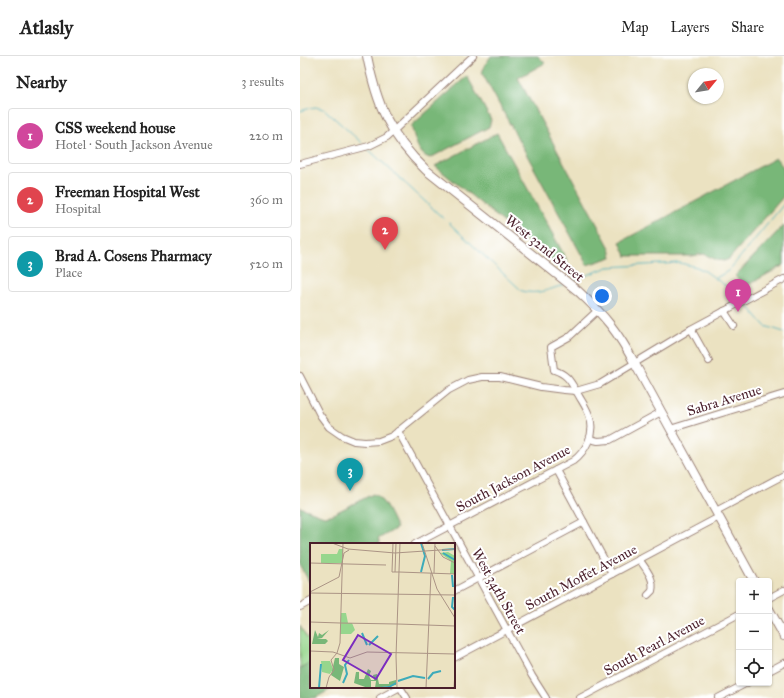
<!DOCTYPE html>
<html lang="en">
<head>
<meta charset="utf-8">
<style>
  :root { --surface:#fff; --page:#f2f2f2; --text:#222; --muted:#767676; --line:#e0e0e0; --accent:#2563eb }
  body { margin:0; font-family:"IM FELL Great Primer",serif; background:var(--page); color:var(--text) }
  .controls { position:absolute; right:12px; bottom:12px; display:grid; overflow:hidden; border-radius:4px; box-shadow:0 1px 3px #0004 }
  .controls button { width:36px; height:36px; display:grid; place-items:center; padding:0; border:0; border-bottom:1px solid var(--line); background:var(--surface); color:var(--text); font:20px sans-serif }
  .compass { position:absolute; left:388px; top:12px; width:36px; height:36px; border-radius:50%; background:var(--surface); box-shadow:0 1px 3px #0004; rotate:60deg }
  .you { position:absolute; left:302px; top:240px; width:14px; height:14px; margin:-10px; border:3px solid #fff; border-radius:50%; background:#1a73e8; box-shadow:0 0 0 6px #1a73e833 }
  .badge { display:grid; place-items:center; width:26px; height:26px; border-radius:50%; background:var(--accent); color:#fff; font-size:13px; font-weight:700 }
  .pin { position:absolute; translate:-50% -33px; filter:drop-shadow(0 1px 2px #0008) }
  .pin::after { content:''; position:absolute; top:21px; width:14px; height:12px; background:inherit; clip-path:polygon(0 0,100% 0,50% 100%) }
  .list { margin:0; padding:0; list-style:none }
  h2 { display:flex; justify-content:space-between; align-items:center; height:52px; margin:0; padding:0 16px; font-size:17px }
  h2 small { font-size:13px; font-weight:400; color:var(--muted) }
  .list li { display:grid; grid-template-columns:26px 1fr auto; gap:12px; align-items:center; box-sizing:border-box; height:56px; margin:0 8px 8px; padding:0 8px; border:1px solid var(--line); border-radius:4px }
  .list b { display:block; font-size:15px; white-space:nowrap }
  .list p { margin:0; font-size:13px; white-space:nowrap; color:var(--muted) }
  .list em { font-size:13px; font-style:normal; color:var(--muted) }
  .icon { flex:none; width:22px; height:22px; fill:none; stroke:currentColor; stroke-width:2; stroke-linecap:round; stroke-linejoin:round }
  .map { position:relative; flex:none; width:484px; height:642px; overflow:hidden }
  header { display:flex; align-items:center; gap:24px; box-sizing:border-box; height:56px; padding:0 20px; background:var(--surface); border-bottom:1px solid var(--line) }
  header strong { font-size:19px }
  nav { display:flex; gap:22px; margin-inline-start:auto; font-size:14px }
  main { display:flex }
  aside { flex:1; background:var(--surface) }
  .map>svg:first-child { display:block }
</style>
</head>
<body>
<header>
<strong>Atlasly</strong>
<nav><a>Map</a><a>Layers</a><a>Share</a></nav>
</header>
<main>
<aside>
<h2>Nearby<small>3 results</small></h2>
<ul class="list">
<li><span class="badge" style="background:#d1479c">1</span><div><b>CSS weekend house</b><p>Hotel · South Jackson Avenue</p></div><em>220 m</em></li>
<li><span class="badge" style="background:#e0444e">2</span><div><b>Freeman Hospital West</b><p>Hospital</p></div><em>360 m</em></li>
<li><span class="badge" style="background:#0f9aa8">3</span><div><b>Brad A. Cosens Pharmacy</b><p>Place</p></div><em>520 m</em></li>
</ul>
</aside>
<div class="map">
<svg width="484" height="642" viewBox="0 0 484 642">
  <rect width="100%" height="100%" fill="#fff"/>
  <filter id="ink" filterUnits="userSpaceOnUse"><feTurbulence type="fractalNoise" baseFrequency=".025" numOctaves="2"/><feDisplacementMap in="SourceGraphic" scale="8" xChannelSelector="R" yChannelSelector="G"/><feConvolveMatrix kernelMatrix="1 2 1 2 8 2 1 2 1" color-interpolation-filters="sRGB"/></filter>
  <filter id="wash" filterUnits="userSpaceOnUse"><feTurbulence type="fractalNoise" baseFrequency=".012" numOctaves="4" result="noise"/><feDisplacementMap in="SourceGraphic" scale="16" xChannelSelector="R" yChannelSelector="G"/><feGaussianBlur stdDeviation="0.9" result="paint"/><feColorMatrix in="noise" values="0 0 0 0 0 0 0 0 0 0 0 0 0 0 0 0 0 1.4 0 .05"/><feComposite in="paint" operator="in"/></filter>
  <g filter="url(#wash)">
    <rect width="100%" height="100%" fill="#ebe2c1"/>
    <path fill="#96d68d" stroke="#707a5c" d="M0,570L7,582L11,580V606L0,612Z"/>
    <g fill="#78b778" stroke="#616b52">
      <path d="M191,0H238L245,7L218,22L310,192L312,201L287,209L182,17L185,9Z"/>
      <path d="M167,20L191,64L189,71L130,102C117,99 115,81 111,70Z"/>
      <path d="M197,77L268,206L266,209L250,204L135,110Z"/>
      <path d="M476,102L484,112V140L429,203L424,205L417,204L404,198L392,200H326L320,186Z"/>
      <path d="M484,169V209L446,230L435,220Z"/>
      <path d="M73,438C85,443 91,461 97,472L78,483L80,488H11V529L0,509V451L24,460L31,459Z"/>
      <path d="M11,606V631H35L15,642H0V612Z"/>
    </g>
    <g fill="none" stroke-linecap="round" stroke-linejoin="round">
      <g stroke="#3dabba" stroke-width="1">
        <path d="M0,55L15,51L24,53L63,88"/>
        <path d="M68,93L144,163"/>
        <path d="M149,167L222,235C238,239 248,234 263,229"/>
        <path d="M416,222L428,215L436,206L484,148"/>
        <path d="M272,225L308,211L380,207L397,211L405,215L436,237L441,242"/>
        <path d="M446,248L465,270L484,276"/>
      </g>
    </g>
  </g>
  <g filter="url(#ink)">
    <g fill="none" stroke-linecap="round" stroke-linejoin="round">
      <g stroke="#9a8076" stroke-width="8">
        <g id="minor">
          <path d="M0,108L69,90L87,81L173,0"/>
          <path d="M424,255L434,270"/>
          <path d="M391,273L409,305"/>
          <path d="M0,320L20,359L29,371L42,380L54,385L65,386L79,385L92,380L149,334L168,324L182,321H200L241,331L264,334L276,335L300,328L391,273L484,223"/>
          <path d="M370,373L484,338"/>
          <path d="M98,375L232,620L246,642"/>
          <path d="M290,383L298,385L310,384L361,356"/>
          <path d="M256,414L312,518"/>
          <path d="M416,455L484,419"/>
          <path d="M115,488L273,405C286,395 295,378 290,362C288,354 283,347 279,340C271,327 269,319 254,314L251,291L269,281L298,254"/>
          <path d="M339,503C346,513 355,523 352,535L348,539"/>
          <path d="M154,535L284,466"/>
          <path d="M469,542L484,534"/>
          <path d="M0,551L11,545"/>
          <path d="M154,602L419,461"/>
          <path d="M469,615L484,607"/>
          <path d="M100,631L107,642"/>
          <path d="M80,642L100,631"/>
          <path d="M280,642L439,558"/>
          <path d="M418,642L447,627"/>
        </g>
      </g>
      <g stroke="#9a8076" stroke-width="10">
        <g id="major">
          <path d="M67,0C77,49 89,79 126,114L278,235C305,260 318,276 335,308L454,525"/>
          <path d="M469,553L484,580"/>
        </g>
      </g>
      <use href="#minor" stroke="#fff" stroke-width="6"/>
      <use href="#major" stroke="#fff" stroke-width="8"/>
    </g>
  </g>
  <g text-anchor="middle" stroke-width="4" stroke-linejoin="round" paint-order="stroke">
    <g font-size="14" fill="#4a1f2b" stroke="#fff">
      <text transform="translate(245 192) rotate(39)" y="5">West 32nd Street</text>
      <text transform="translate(424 344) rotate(-17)" y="5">Sabra Avenue</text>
      <text transform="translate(213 422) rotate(-28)" y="5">South Jackson Avenue</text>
      <text transform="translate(281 521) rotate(-28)" y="5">South Moffet Avenue</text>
      <text transform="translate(199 535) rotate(61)" y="5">West 34th Street</text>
      <text transform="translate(354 589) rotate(-28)" y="5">South Pearl Avenue</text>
    </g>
  </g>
  <g transform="translate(10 487)">
    <rect width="145" height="145" fill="#ebe2c1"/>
    <path d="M29,6H33L32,20H11V11H27ZM138,9L145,13L144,31H140L141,18L130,10ZM31,70H36L38,80H42L45,87L41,91H30ZM11,118H20L23,126L20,131L12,129Z" fill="#96d68d"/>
    <path d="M5,87L8,94L9,90L12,92L19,87L12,95L7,96H16L18,98L15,101H2ZM25,115H29V121L34,124L30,138L21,132ZM58,126L61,128L59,133L61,137H64L63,132L67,131L69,141H79V139L86,137V142L65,145L66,138H61V144L58,145L44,140L46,129H49V136H54Z" fill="#78b778"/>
    <path fill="none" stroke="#3dabba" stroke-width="2" d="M111,0L115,13L111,29M132,7L145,6M133,10L145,17M142,32L143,44M143,54L142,64L145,67M52,90L57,102M59,102L68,93M118,136L123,130L131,128M88,138L103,133L115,135M33,140L37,131L35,122L39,117M9,145L11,121M69,145L79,144L86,140"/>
    <path fill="none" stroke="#ab9485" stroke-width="1" d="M22,0L38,6L85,10L145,6M83,0L82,29H89M112,0L127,46L145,75M125,3L133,14L145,20M0,20L76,22M85,29L86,0M89,29L145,31M124,30L125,0M0,49L29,34L34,10L39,7M0,50L145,52M0,79L30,80M30,80L87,81M87,81L145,83M0,108L23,109L40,115L57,109L145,111M27,110L30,100L33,0M16,145L19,134L24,127L21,117L27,110M87,145L86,113L90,0M116,145L121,30M144,145L145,128"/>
    <path fill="#7b2cbf" fill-opacity="0.15" stroke="#7b2cbf" stroke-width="2" d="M48,92L81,111L66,136L33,117Z"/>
    <rect width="145" height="145" fill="none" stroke="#4a1f2b" stroke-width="2"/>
  </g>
</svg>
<div class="controls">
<button>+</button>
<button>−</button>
<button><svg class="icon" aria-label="locate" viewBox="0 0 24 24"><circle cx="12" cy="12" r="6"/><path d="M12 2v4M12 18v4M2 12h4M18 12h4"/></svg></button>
</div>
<svg class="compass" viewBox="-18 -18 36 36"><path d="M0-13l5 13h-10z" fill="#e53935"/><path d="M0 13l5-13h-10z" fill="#767676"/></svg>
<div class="you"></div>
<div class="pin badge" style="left:438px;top:256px;background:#d1479c">1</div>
<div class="pin badge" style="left:85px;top:194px;background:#e0444e">2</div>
<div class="pin badge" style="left:50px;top:435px;background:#0f9aa8">3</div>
</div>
</main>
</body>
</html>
